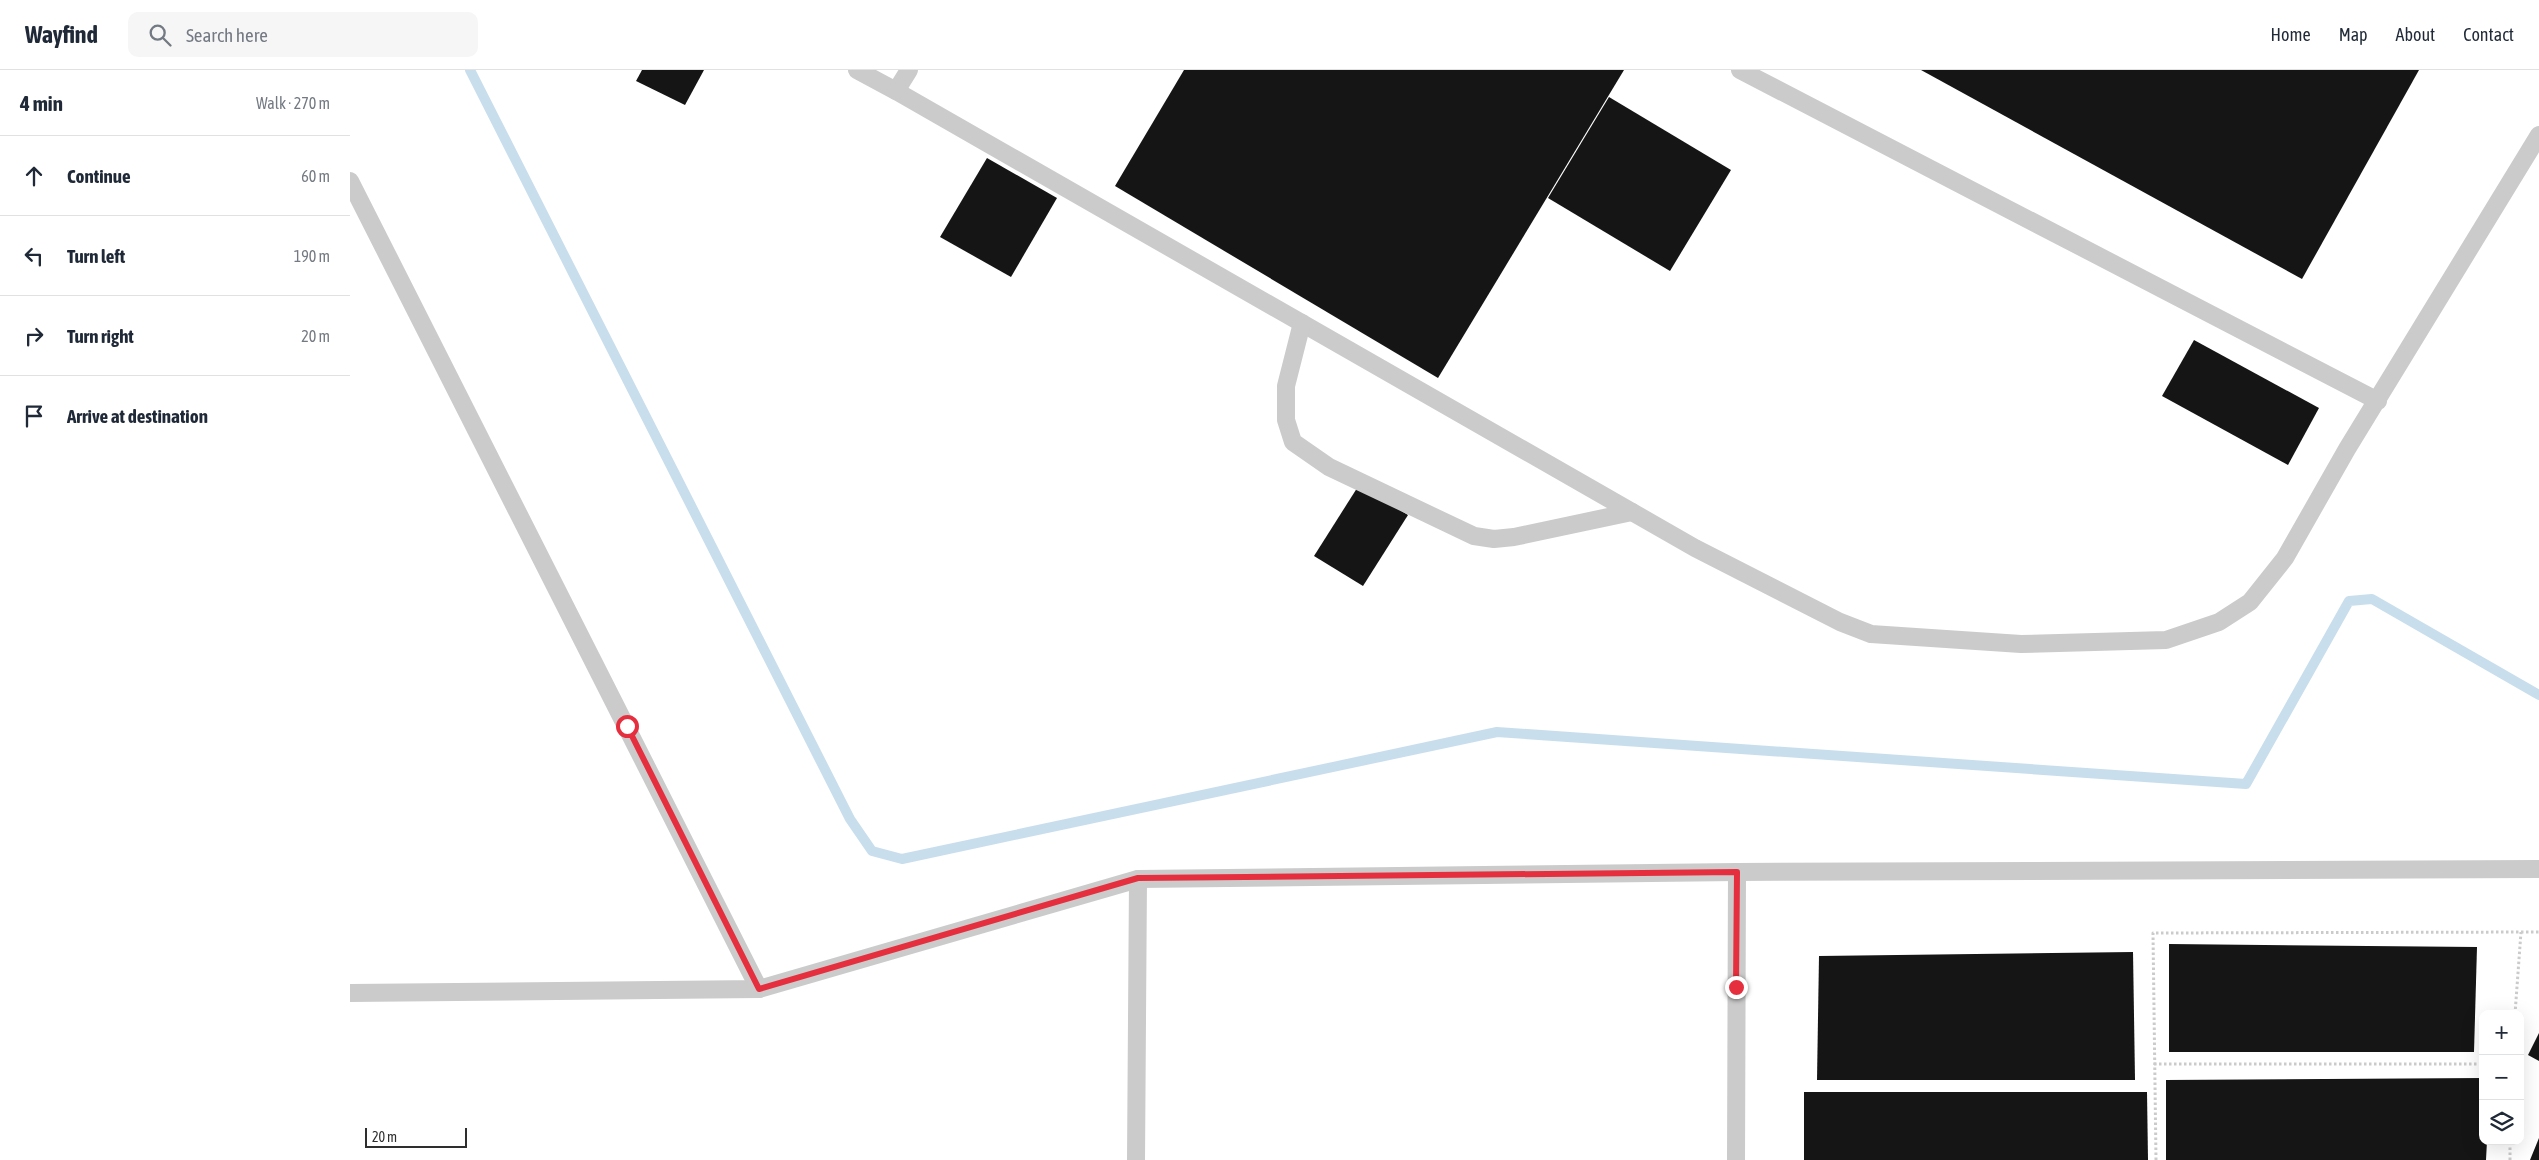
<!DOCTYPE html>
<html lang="en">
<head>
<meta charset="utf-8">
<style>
  :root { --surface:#fff; --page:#f6f6f7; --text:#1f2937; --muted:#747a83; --line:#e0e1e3 }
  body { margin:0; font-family:"Asap Condensed",sans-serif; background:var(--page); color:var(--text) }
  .controls { position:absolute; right:15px; bottom:15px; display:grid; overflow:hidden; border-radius:10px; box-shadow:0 5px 20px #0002 }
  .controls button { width:45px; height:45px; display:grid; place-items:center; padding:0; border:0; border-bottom:1px solid var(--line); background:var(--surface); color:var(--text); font:25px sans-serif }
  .scale { position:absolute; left:15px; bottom:12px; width:102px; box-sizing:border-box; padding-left:5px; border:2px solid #2e2e2e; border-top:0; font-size:14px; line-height:18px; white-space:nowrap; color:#2e2e2e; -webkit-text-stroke:4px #fff; paint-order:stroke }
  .stop { position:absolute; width:15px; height:15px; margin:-11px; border:4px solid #e62f3e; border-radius:50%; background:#fff }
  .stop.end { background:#e62f3e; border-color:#fff; box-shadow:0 1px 5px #0008 }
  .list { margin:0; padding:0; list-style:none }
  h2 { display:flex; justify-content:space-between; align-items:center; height:65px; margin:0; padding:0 20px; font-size:21px }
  h2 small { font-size:16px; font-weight:400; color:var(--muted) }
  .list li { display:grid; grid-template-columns:32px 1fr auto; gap:15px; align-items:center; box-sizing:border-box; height:80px; padding:0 20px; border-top:1px solid var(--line) }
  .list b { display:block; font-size:19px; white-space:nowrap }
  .list em { font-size:16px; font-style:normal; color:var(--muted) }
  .icon { flex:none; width:28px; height:28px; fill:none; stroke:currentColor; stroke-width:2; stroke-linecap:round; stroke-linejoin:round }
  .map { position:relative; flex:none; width:2189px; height:1090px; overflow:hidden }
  header { display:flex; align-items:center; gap:30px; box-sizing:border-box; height:70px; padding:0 25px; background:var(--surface); border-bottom:1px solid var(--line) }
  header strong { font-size:24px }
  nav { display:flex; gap:28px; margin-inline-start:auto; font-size:18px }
  .search { width:350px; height:45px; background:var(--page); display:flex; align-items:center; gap:12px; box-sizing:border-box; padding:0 18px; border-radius:10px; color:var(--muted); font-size:19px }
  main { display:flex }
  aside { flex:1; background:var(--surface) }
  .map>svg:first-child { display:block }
</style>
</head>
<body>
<header>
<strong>Wayfind</strong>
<div class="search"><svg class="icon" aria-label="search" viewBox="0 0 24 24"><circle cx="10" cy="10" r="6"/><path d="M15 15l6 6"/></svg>Search here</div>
<nav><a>Home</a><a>Map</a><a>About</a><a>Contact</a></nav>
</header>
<main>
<aside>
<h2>4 min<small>Walk · 270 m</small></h2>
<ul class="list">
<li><svg class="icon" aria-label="ahead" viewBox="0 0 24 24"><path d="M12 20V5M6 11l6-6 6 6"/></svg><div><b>Continue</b></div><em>60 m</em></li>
<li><svg class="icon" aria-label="left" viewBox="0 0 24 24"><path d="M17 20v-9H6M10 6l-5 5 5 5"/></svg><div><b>Turn left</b></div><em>190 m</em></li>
<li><svg class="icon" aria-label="right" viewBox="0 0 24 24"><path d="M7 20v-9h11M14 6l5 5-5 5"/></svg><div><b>Turn right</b></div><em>20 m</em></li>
<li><svg class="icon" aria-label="arrive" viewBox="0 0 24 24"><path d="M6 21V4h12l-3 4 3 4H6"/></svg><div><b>Arrive at destination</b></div></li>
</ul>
</aside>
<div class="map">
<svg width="2189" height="1090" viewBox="0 0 2189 1090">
  <rect width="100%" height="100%" fill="#fff"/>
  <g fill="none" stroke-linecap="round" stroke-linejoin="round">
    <path stroke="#c8deec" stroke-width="10" d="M120,0L500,749L522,781L552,789L1147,662L1896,714L1999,531L2022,529L2189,625"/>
  </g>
  <g fill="#151515">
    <path d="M292,0H354L335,35L286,11Z"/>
    <path d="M834,0H1274L1088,308L765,116Z"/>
    <path d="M1571,0H2069L1952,209Z"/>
    <path d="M1259,27L1381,100L1320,201L1198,128Z"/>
    <path d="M637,88L707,128L661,207L590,167Z"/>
    <path d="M1844,270L1969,338L1938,395L1812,326Z"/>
    <path d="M1009,415L1058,445L1013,516L964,486Z"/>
    <path d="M1819,874L2127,877L2124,982H1819Z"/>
    <path d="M1783,882L1785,1010H1467L1469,886Z"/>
    <path d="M2189,963V991L2178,985Z"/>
    <path d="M2133,1008V1071H2137L2136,1090H1816V1010Z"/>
    <path d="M1454,1022H1797L1798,1090H1454Z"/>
    <path d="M2189,1068V1090H2180Z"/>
  </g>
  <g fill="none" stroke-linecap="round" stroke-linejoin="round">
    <g stroke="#cbcbcb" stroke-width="3" stroke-dasharray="2.5 2.5" stroke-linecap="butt">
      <path d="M2165,944L2171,862"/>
      <path d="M1804,994H2133"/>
      <path d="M1806,1090L1803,863L2189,862"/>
      <path d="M2160,1090V1071"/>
    </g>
    <g stroke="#cbcbcb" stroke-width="18">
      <path d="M507,0L546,21L559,0"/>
      <path d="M1390,0L2028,331"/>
      <path d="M546,21L1345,478L1490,552L1521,564L1671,574L1816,570L1869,552L1900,532L1935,488L1997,379L2189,65"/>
      <path d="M0,111L409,919"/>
      <path d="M952,253L936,316V350L943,372L979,397L1124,466L1144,469L1164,467L1282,442"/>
      <path d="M0,923L409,919L788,809L1387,802L2189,799"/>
      <path d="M786,1090L788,809"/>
      <path d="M1386,1090L1387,802"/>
    </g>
  </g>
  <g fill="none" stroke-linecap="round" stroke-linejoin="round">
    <path stroke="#e62f3e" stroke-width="6" d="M277,656L409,919L788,808L1387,802L1386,917"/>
  </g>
</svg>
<div class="controls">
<button>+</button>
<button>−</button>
<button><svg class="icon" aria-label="layers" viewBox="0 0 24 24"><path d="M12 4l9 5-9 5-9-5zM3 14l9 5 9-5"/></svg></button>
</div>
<div class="scale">20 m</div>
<div class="stop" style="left:277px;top:656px"></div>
<div class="stop end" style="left:1386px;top:917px"></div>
</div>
</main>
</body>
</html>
